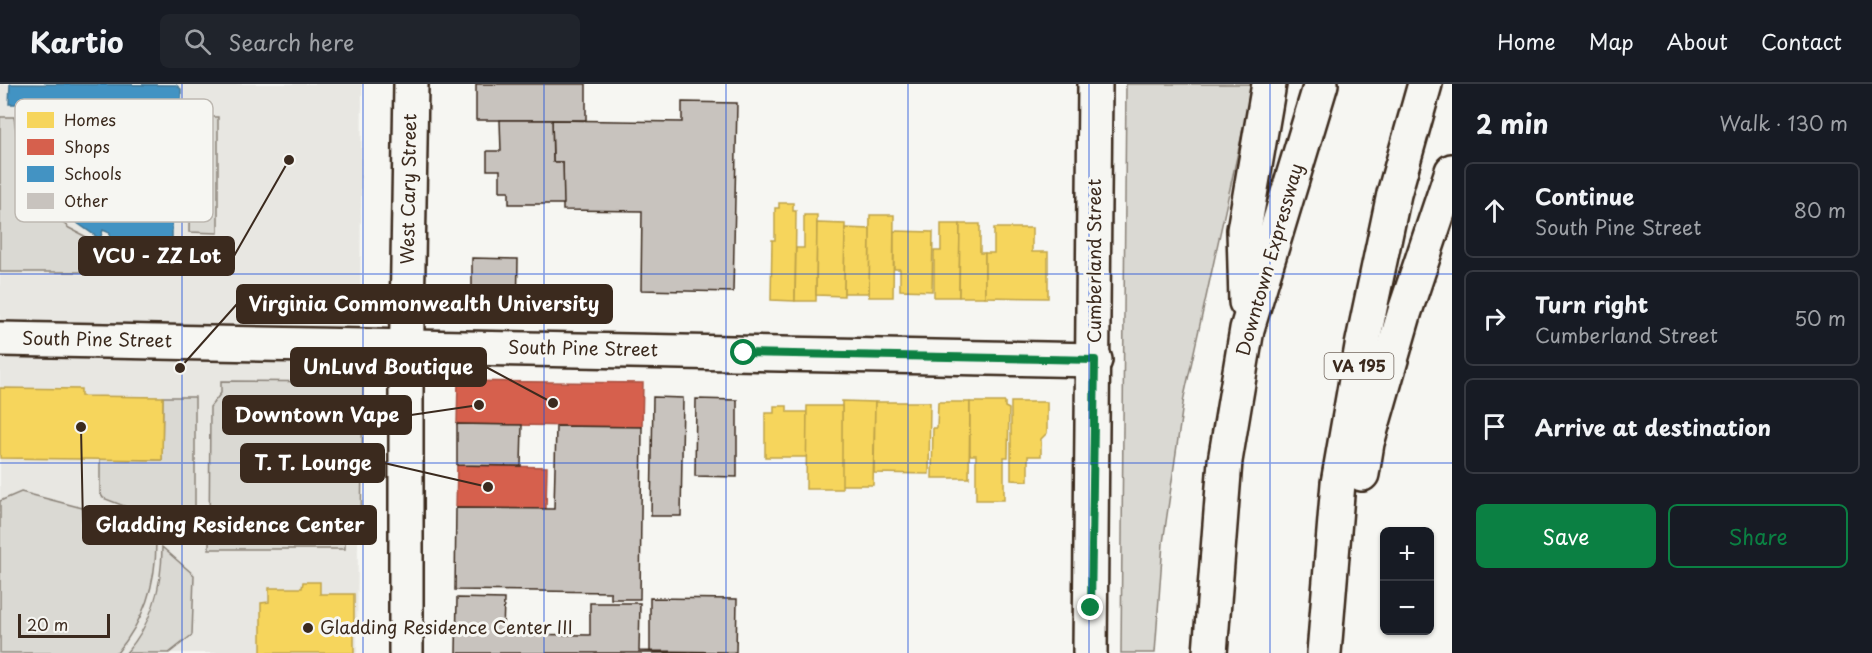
<!DOCTYPE html>
<html lang="en">
<head>
<meta charset="utf-8">
<style>
  :root { --surface:#171b24; --page:#20242c; --text:#f1f3f6; --muted:#9ea1a6; --line:#363941; --accent:#0b8043 }
  body { margin:0; font-family:"Playpen Sans",sans-serif; background:var(--page); color:var(--text) }
  .controls { position:absolute; right:18px; bottom:18px; display:grid; overflow:hidden; border-radius:9px; box-shadow:0 2px 4px #0004 }
  .controls button { width:54px; height:54px; display:grid; place-items:center; padding:0; border:0; border-bottom:2px solid var(--line); background:var(--surface); color:var(--text); font:30px sans-serif }
  .scale { position:absolute; left:18px; bottom:15px; width:92px; box-sizing:border-box; padding-left:6px; border:3px solid #3b2a1e; border-top:0; font-size:16px; line-height:21px; white-space:nowrap; color:#3b2a1e; -webkit-text-stroke:4px #f6f6f2; paint-order:stroke }
  .stop { position:absolute; width:18px; height:18px; margin:-14px; border:4px solid #0b8043; border-radius:50%; background:#fff }
  .stop.end { background:#0b8043; border-color:#fff; box-shadow:0 2px 6px #0008 }
  .list { margin:0; padding:0; list-style:none }
  h2 { display:flex; justify-content:space-between; align-items:center; height:78px; margin:0; padding:0 24px; font-size:26px }
  h2 small { font-size:20px; font-weight:400; color:var(--muted) }
  .list li { display:grid; grid-template-columns:39px 1fr auto; gap:18px; align-items:center; box-sizing:border-box; height:96px; margin:0 12px 12px; padding:0 12px; border:2px solid var(--line); border-radius:9px }
  .list b { display:block; font-size:22px; white-space:nowrap }
  .list p { margin:0; font-size:20px; white-space:nowrap; color:var(--muted) }
  .list em { font-size:20px; font-style:normal; color:var(--muted) }
  .actions { display:flex; gap:12px; padding:18px 24px }
  .actions a { flex:1; padding:14px 0; border:2px solid var(--accent); border-radius:9px; text-align:center; font-size:21px; color:var(--accent) }
  .actions .main { background:var(--accent); color:#fff }
  .icon { flex:none; width:33px; height:33px; fill:none; stroke:currentColor; stroke-width:2; stroke-linecap:round; stroke-linejoin:round }
  .map { position:relative; flex:none; width:1452px; height:569px; overflow:hidden }
  header { display:flex; align-items:center; gap:36px; box-sizing:border-box; height:84px; padding:0 30px; background:var(--surface); border-bottom:2px solid var(--line) }
  header strong { font-size:28px }
  nav { display:flex; gap:33px; margin-inline-start:auto; font-size:21px }
  .search { width:420px; height:54px; background:var(--page); display:flex; align-items:center; gap:15px; box-sizing:border-box; padding:0 21px; border-radius:9px; color:var(--muted); font-size:22px }
  main { display:flex }
  aside { flex:1; background:var(--surface) }
  .map>svg:first-child { display:block }
</style>
</head>
<body>
<header>
<strong>Kartio</strong>
<div class="search"><svg class="icon" aria-label="search" viewBox="0 0 24 24"><circle cx="10" cy="10" r="6"/><path d="M15 15l6 6"/></svg>Search here</div>
<nav><a>Home</a><a>Map</a><a>About</a><a>Contact</a></nav>
</header>
<main>
<div class="map">
<svg width="1452" height="569" viewBox="0 0 1452 569">
  <rect width="100%" height="100%" fill="#f6f6f2"/>
  <filter id="ink" filterUnits="userSpaceOnUse"><feTurbulence type="fractalNoise" baseFrequency=".0167" numOctaves="2"/><feDisplacementMap in="SourceGraphic" scale="12" xChannelSelector="R" yChannelSelector="G"/><feConvolveMatrix kernelMatrix="1 2 1 2 8 2 1 2 1" color-interpolation-filters="sRGB"/></filter>
  <g filter="url(#ink)">
    <path fill="#e8e7e2" d="M0,0H362L357,569H0Z"/>
    <g fill="#dad9d3" stroke="#8a8278" stroke-width="1.5">
      <path d="M1126,0H1253L1184,313L1163,459L1155,569H1121Z"/>
      <path d="M14,33L21,81L31,101L55,132L69,144L98,159L178,158L177,188H0V33Z"/>
      <path d="M190,33H218V149L189,148Z"/>
      <path d="M221,297L363,298L361,449L345,450V465H209L210,323L221,309Z"/>
      <path d="M163,313H195V451L192,457L137,427L103,414L100,409V375L162,376Z"/>
      <path d="M21,408L90,426L156,458C156,501 144,536 117,569H0V417Z"/>
      <path d="M162,463L194,491L192,551L169,569H126C152,540 162,501 162,463Z"/>
    </g>
    <g fill="#f6d55c" stroke="#bea249" stroke-width="1.5">
      <path d="M779,119H793V127H796L795,217L771,216L772,156H775V124H779Z"/>
      <path d="M804,131H817L816,217H795L796,164H804Z"/>
      <path d="M870,131H894L893,213H869Z"/>
      <path d="M817,139L845,140L844,212L816,211Z"/>
      <path d="M941,140H960L959,213H934V167H941Z"/>
      <path d="M960,140H980V169H985V213H959Z"/>
      <path d="M845,144L870,145L869,209H844Z"/>
      <path d="M994,144H1032V168H1048V214L985,213V169H994Z"/>
      <path d="M894,147L933,148L932,207L900,206V185H894Z"/>
      <path d="M0,304L81,305V312L163,313L162,376L0,374Z"/>
      <path d="M842,317L875,318L873,401H841Z"/>
      <path d="M875,318H930L929,390L874,389Z"/>
      <path d="M938,318H970L969,394H932L933,344H937Z"/>
      <path d="M970,318H1005V323L1009,325L1008,373H1004V416H976V371H970Z"/>
      <path d="M1011,318H1047V349L1041,355V372H1028V397L1011,396Z"/>
      <path d="M774,322H787V328H807V373H765V329H774Z"/>
      <path d="M807,322H842V405H806Z"/>
      <path d="M303,498H320V510H354V569H261V519L269,518V504H302Z"/>
    </g>
    <g fill="#d6604d" stroke="#a8503f" stroke-width="1.5">
      <path d="M458,297L643,299L642,343L457,340Z"/>
      <path d="M457,381L547,383L546,425L456,424Z"/>
    </g>
    <path fill="#4393c3" stroke="#417492" stroke-width="1.5" d="M10,0L176,1L181,5V138H172V155L109,156L110,149L103,146L100,155L63,129L34,91L23,58L21,20H9Z"/>
    <g fill="#c8c3be" stroke="#3b2a1e" stroke-width="1.5">
      <rect x="476" y="0" width="110" height="36"/>
      <path d="M682,18L737,19L733,208L641,206L642,127L563,126V78H553L552,36L682,38Z"/>
      <path d="M500,36H552L553,78H563L564,120H509V107H500V86H487V67H501Z"/>
      <path d="M472,174L518,175L517,233H472Z"/>
      <path d="M653,313L683,314L681,432H651Z"/>
      <path d="M696,315L737,316V393L695,392Z"/>
      <path d="M457,340L522,341L521,382L457,381Z"/>
      <path d="M556,342L642,343L640,515H611V508L455,506L456,424L554,425Z"/>
      <path d="M457,514L504,515L503,550L590,551V519H640L639,567L711,569H456Z"/>
      <path d="M650,514L737,515L736,568L650,567Z"/>
    </g>
    <g fill="none" stroke-linecap="round" stroke-linejoin="round">
      <g stroke="#3b2a1e" stroke-width="38">
        <path id="minor" d="M0,255L1095,276"/>
      </g>
      <g stroke="#3b2a1e" stroke-width="38">
        <g id="major">
          <path d="M406,569V297L411,0"/>
          <path d="M1090,569L1095,0"/>
        </g>
      </g>
      <g stroke="#3b2a1e" stroke-width="38">
        <g id="highway">
          <path d="M1246,218L1244,146L1269,0"/>
          <path d="M1362,390L1367,359L1405,227L1452,87"/>
          <path d="M1210,569L1225,377L1247,245L1321,0"/>
          <path d="M1324,569L1338,399L1362,262L1394,110L1425,0"/>
        </g>
      </g>
      <use href="#minor" stroke="#f6f6f2" stroke-width="33"/>
      <use href="#major" stroke="#f6f6f2" stroke-width="33"/>
      <use href="#highway" stroke="#f6f6f2" stroke-width="33"/>
    </g>
  </g>
  <g fill="none" stroke-linecap="round" stroke-linejoin="round" filter="url(#ink)">
    <path stroke="#0b8043" stroke-width="8" d="M744,269L1095,276L1091,524"/>
  </g>
  <path fill="none" stroke="#1d4ed8" stroke-width="1.5" stroke-opacity="0.55" d="M182,0V569M363,0V569M544,0V569M726,0V569M908,0V569M1089,0V569M1270,0V569M0,190H1452M0,379H1452"/>
  <circle fill="#3b2a1e" stroke="#f6f6f2" stroke-width="2" cx="308" cy="544" r="6"/>
  <g text-anchor="middle" stroke-width="6" stroke-linejoin="round" paint-order="stroke">
    <rect fill="#f6f6f2" stroke="#73675e" stroke-width="1.5" x="1324.5" y="269" width="69" height="26" rx="4.5"/>
    <g font-size="16" font-weight="bold" fill="#3b2a1e">
      <text x="1359" y="288">VA 195</text>
    </g>
    <g font-size="18" fill="#3b2a1e" stroke="#f6f6f2">
      <text transform="translate(409 105) rotate(-89)" y="6">West Cary Street</text>
      <text transform="translate(1270 176) rotate(-74)" y="6">Downtown Expressway</text>
      <text transform="translate(1095 177) rotate(-90)" y="6">Cumberland Street</text>
      <text transform="translate(97 256) rotate(1)" y="6">South Pine Street</text>
      <text transform="translate(583 265) rotate(1)" y="6">South Pine Street</text>
    </g>
    <g font-size="18" fill="#3b2a1e" stroke="#f6f6f2" text-anchor="start">
      <text x="320" y="550">Gladding Residence Center III</text>
    </g>
  </g>
  <rect x="15" y="15" width="198" height="123" rx="9" fill="#f6f6f2" stroke="#beb9b2" stroke-width="1.5"/>
  <rect x="27" y="28" width="27" height="16" fill="#f6d55c"/>
  <rect x="27" y="55" width="27" height="16" fill="#d6604d"/>
  <rect x="27" y="82" width="27" height="16" fill="#4393c3"/>
  <rect x="27" y="109" width="27" height="16" fill="#c8c3be"/>
  <g font-size="16" fill="#3b2a1e">
    <text x="64" y="42">Homes</text>
    <text x="64" y="69">Shops</text>
    <text x="64" y="96">Schools</text>
    <text x="64" y="123">Other</text>
  </g>
  <path fill="none" stroke="#3b2a1e" stroke-width="2" d="M289 76L234 172M180 284L237 220M553 319L486 283M479 321L411 331M488 403L384 379M81 343L83 441"/>
  <g fill="#3b2a1e" stroke="#f6f6f2" stroke-width="2">
    <circle cx="289" cy="76" r="6"/>
    <circle cx="180" cy="284" r="6"/>
    <circle cx="553" cy="319" r="6"/>
    <circle cx="479" cy="321" r="6"/>
    <circle cx="488" cy="403" r="6"/>
    <circle cx="81" cy="343" r="6"/>
  </g>
  <g fill="#3b2a1e" stroke="#3b2a1e" stroke-width="2">
    <rect x="79" y="153" width="155" height="38" rx="6"/>
    <rect x="237" y="201" width="375" height="38" rx="6"/>
    <rect x="291" y="264" width="195" height="38" rx="6"/>
    <rect x="223" y="312" width="188" height="38" rx="6"/>
    <rect x="241" y="360" width="143" height="38" rx="6"/>
    <rect x="83" y="422" width="293" height="38" rx="6"/>
  </g>
  <g font-size="20" text-anchor="middle" font-weight="bold" fill="#fff">
    <text x="157" y="179">VCU - ZZ Lot</text>
    <text x="424" y="227">Virginia Commonwealth University</text>
    <text x="388" y="290">UnLuvd Boutique</text>
    <text x="317" y="338">Downtown Vape</text>
    <text x="313" y="386">T. T. Lounge</text>
    <text x="230" y="448">Gladding Residence Center</text>
  </g>
</svg>
<div class="controls">
<button>+</button>
<button>−</button>
</div>
<div class="scale">20 m</div>
<div class="stop" style="left:744px;top:269px"></div>
<div class="stop end" style="left:1091px;top:524px"></div>
</div>
<aside>
<h2>2 min<small>Walk · 130 m</small></h2>
<ul class="list">
<li><svg class="icon" aria-label="ahead" viewBox="0 0 24 24"><path d="M12 20V5M6 11l6-6 6 6"/></svg><div><b>Continue</b><p>South Pine Street</p></div><em>80 m</em></li>
<li><svg class="icon" aria-label="right" viewBox="0 0 24 24"><path d="M7 20v-9h11M14 6l5 5-5 5"/></svg><div><b>Turn right</b><p>Cumberland Street</p></div><em>50 m</em></li>
<li><svg class="icon" aria-label="arrive" viewBox="0 0 24 24"><path d="M6 21V4h12l-3 4 3 4H6"/></svg><div><b>Arrive at destination</b></div></li>
</ul>
<div class="actions"><a class="main">Save</a><a>Share</a></div>
</aside>
</main>
</body>
</html>
